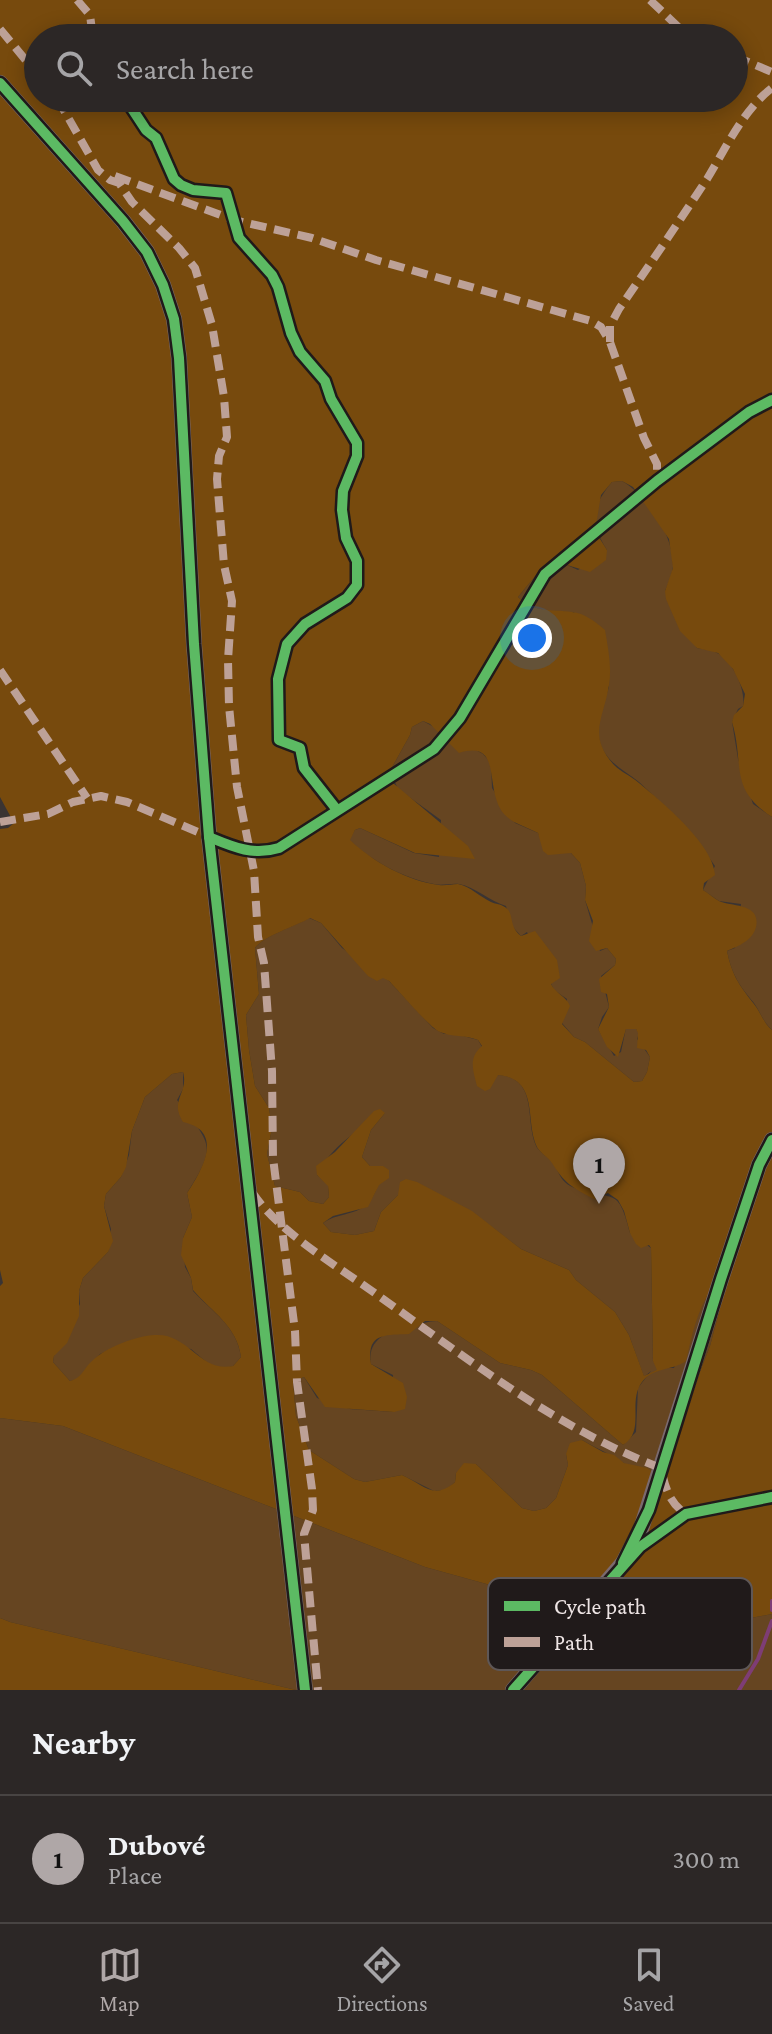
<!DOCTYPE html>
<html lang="en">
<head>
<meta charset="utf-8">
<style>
  :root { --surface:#2c2726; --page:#342f2e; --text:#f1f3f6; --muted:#a6a5a7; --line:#484443; --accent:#afa7a7 }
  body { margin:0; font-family:"Crimson Pro",serif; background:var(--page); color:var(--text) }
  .you { position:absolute; left:532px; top:638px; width:28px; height:28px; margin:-20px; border:6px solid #fff; border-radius:50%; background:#1a73e8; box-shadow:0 0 0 12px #1a73e833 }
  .badge { display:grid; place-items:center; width:52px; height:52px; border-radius:50%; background:var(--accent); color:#111; font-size:26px; font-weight:700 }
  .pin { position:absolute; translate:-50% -66px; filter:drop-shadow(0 2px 4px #0008) }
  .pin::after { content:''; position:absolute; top:42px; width:28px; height:24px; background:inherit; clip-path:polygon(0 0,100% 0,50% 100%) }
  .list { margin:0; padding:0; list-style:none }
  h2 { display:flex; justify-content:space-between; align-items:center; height:104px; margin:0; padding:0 32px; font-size:34px }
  h2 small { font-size:26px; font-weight:400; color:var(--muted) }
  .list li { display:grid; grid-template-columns:52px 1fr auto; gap:24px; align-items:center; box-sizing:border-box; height:128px; padding:0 32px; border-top:2px solid var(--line) }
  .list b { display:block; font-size:30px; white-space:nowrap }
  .list p { margin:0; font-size:26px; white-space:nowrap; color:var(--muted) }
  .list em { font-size:26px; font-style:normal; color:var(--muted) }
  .icon { flex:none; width:44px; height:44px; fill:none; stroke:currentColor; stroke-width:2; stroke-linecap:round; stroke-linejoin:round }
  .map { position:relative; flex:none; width:772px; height:1690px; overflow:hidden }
  .search { position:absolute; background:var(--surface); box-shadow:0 4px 20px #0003; left:24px; right:24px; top:24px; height:88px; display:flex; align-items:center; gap:20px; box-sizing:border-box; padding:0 28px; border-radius:44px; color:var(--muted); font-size:30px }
  .sheet { height:232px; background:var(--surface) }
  nav { display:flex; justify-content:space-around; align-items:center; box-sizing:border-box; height:112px; border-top:2px solid var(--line); background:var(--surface); font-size:22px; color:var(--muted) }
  nav a { display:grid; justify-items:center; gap:4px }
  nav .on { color:var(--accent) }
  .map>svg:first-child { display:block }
</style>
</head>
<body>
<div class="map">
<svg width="772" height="1690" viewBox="0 0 772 1690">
  <rect width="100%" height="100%" fill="#3a3433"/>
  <g fill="#664521">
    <path d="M622,481C648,496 674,536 673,567C672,575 668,584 665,591L697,648C703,649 712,650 717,653C733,661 746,690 743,706L738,709L732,722L738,759L753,804L772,817V1030C763,1022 761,1013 754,1003C739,985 732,975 727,951L735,948L741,904L719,901L703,890L715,866C693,833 668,809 639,782C625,771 611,765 602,748C593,728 603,707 609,687L574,612C554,612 533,612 518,597L541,569L567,565L578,570L607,550C590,523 591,507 612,482Z"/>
    <path d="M423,721L483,754L491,763L492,788L515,823L538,833L543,844L571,853L580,863L586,886L585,900L600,951L607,948L616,959L615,965L601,976L609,1007L602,1017L598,1029L614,1056L621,1052L626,1028L636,1029L639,1033L637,1039L650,1057L647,1072L642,1081L634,1082L585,1042L574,1037L562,1023L567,999L554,990L527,932L521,936L511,925L506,906C490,901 475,887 459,884C451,883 442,886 434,884C403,878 372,861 349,840L355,830L360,828L414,853L439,857L441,820L398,789L390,771L410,735L412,727Z"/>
    <path d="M309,918L321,923L342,948L389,981L433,1028L444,1034H456L478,1040L498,1075C541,1078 523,1125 538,1149C542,1154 548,1157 552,1161C559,1171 560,1183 575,1188C614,1202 618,1185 630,1233L651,1248L653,1361L667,1368H674L703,1301L712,1288L724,1293L710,1346L659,1476C646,1467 633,1469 622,1462C610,1454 596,1448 582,1440L566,1454L568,1465L556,1498L546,1508L534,1511L522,1508L476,1464L456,1473L455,1482L446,1490L434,1491L402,1475L365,1482L354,1479L309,1450L296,1416L293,1382L304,1377L317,1398L350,1409L394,1412L393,1375L371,1364C369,1349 373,1343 385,1334C405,1335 418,1321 437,1321L500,1363L531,1370L542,1375L623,1445L636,1432L638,1388L651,1371L644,1377L629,1335L615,1312L576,1280L569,1270L521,1249L492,1227L398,1195L381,1212L374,1231L355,1235L331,1232L323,1223C333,1216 341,1216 353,1212C374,1206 379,1185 382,1166H370L362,1157L371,1130L385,1113C359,1129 330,1147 317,1175L328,1185L329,1197L323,1204L309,1201L300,1192L275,1186L267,1154L272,1128L269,1108L255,1086L249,1050L246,1015L259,994L255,948C264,936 293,927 309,918Z"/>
    <path d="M183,1072V1089L177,1100C208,1143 220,1142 187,1193L192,1217L183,1238L185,1267L191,1278L193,1291C212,1312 237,1326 241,1357L233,1366L222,1369L210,1365L191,1349L134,1340L100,1354L77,1380L70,1381L53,1362L54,1356L80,1304L79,1291L83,1278L108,1252L111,1229L104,1206L106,1194L121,1177L129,1155L132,1131L145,1097L172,1074Z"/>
    <path d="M0,1418L63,1426L425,1567L519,1593L740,1620L772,1614V1690H296L10,1622L0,1618Z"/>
  </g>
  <g fill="#774a0d" fill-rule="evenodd">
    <path d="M0,0H772V817C728,788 745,765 732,722L734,715L743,706L745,694L733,669L718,653L697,648L680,631L666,599L665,591L673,568L669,539L633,487L622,481L612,482L601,495L595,531L607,550L606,560L590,572L567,565L541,569L518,597C534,613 551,609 572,612C584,613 596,622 605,630C608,648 612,667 609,685C604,718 587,735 614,765C621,772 631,776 639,783C661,801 714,845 715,875L704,883L703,890C708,893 714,898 719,901C732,907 761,903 756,927C753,940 739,946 727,951C732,975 739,985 754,1004C761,1013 763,1022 772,1030V1614L740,1620L519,1593L425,1567L63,1426L0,1418V1286L3,1283L0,1270V829L8,828L14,823L0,797ZM38,38H734V98H38ZM423,721L430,724L459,753C504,739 483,789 504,814C513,824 527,827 538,833L543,851L548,855L571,853L580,863L586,886L585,900L593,921L589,941L596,951L607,948L616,959L615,965L599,979L601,992L607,994L609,1007L598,1029L607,1047L618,1057L626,1029H636L638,1033L637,1048L646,1050L650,1057L647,1072L642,1081L634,1082L585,1042L574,1037L562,1024L570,1006C566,996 556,994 551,984L560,978L557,960L535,931L521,936C507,925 516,912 503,906C500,904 495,904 491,902C480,897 470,886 458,884C452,884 445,886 439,885C407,881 372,861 350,840L355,830L360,828L415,853L475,859L468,846L393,783L390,771L410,735L412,727ZM310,918L321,923L368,976L377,981L383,978L389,981C399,991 431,1029 440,1032C451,1037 466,1035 478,1040L482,1046C468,1058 473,1070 477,1086L485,1091L490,1089L498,1075C542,1079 523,1126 539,1150C543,1155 549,1158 552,1163C564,1183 573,1188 594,1199L608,1193L618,1200L624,1211L630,1233L636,1244L641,1248L649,1245L651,1248L653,1361L657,1370L644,1376L629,1335L615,1312L576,1280L569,1270L521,1249L472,1211L417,1182L406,1179L400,1182L398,1195L381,1212L374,1231L355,1235L331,1232L323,1223L333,1216L368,1207L379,1185L389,1178V1170L383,1166H370L362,1157L371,1130L385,1113L380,1109L374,1111L335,1152L316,1166L317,1175L328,1186L329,1197L323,1204L309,1201L300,1192L275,1186L267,1154L272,1128L269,1108L255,1086L249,1050L246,1015L259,994L255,948C264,936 294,927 310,918ZM183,1072C189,1093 169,1100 183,1122C225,1131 202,1170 187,1193L192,1217L183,1238L181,1255L191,1278L193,1290C212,1312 237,1326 241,1357L233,1366C200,1373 189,1333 155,1335C136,1336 106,1347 92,1361C84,1368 81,1379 70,1381L53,1362L54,1356L67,1343L79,1316V1291L83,1278L108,1252L113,1241L104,1206L106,1194L121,1177L126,1167L132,1131L145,1097L172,1074ZM712,1288L724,1293L710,1346L659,1476L647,1468L624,1463L614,1455L603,1452L582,1440L570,1443L566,1454L568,1465L556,1498L546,1508L534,1511L522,1508L476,1464L464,1463L456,1473L455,1482C433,1501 423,1484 402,1475L365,1482L354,1479L309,1450L296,1416L293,1382L304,1377L325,1407L394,1412L405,1409L407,1397L403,1383L371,1364C366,1333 385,1335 409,1334L425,1321H437L500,1363L531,1370L542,1375L623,1445C646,1431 627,1402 642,1382C653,1367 672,1371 686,1361C692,1335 697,1310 712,1288Z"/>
    <path d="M0,1618L10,1622L296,1690H0Z"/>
  </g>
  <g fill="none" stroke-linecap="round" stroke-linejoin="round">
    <g stroke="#7e3d75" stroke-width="4">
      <path d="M772,1601V1610"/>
      <path d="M739,1690L758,1659L772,1621"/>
    </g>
    <g stroke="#7b6a6f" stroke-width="16">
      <path d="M0,83L123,221L147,252L163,285L174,319L179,358L194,644L209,837L305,1690"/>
      <path d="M513,1690L623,1563L641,1529L721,1279L759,1165L772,1140"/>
    </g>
    <g stroke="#bda197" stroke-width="8" stroke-dasharray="16 8" stroke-linecap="butt">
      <path d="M77,0L90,15L93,38"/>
      <path d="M650,0L690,38"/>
      <path d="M0,29L38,75"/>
      <path d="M734,56L772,72"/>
      <path d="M57,98L98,170L110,180L119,183L132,202L179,248L195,268L212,325L224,397L227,437L219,456L217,479L224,565L232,601L228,660L229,706L237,787L254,871L258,937L264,963L272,1071L273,1158L295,1331L297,1382L312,1489L313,1510L304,1534L318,1690"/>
      <path d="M115,176L234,220L312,238L376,260L591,321L601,327L610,342L644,438L657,464V481"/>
      <path d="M610,342V326L619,309C649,266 678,223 707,179C726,148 743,110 772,88"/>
      <path d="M0,670L87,798"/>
      <path d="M0,822L48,814L73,802L101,796L127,802L212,838"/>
      <path d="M252,1192C278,1231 331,1262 369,1289C461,1354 555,1428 661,1468C665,1487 669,1503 686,1514"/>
    </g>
    <g stroke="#201a1a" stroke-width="15">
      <g id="cycleway">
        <path d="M0,83L123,221L147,252L163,285L174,319L179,358L194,644L209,837L305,1690"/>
        <path d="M125,98L146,130L156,138L174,179L181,185L193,190L226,193L239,238L272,275L278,287L291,333L300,352L325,381L331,399L357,443V456L343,491L342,510L346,538L357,561V585L347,598L305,624L287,644L278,679L279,740L300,748L304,768L337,810"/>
        <path d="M209,837C233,847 253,856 279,848L434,749L460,718L545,574L657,481L749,412L772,400"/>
        <path d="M623,1563L649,1510L721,1279L759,1165L772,1140"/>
        <path d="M513,1690L640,1547L686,1514L772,1497"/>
      </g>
    </g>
    <use href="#cycleway" stroke="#5cba63" stroke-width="10"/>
  </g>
  <rect x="488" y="1578" width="264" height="92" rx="12" fill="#201a1a" stroke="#5e5757" stroke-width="2"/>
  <rect x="504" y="1601" width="36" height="10" fill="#5cba63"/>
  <rect x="504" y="1637" width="36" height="10" fill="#bda197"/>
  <g font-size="22" fill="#eee5e5">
    <text x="554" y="1614">Cycle path</text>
    <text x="554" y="1650">Path</text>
  </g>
</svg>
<div class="you"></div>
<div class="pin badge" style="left:599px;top:1204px">1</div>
<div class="search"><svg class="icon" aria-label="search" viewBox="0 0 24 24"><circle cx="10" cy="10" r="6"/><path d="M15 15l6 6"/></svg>Search here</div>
</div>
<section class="sheet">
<h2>Nearby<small></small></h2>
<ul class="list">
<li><span class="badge">1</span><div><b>Dubové</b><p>Place</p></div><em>300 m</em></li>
</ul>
</section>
<nav>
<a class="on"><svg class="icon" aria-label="map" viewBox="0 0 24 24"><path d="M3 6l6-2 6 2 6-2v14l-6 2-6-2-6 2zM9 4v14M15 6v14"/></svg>Map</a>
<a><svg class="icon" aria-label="directions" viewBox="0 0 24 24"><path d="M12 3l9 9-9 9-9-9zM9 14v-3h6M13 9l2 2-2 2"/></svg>Directions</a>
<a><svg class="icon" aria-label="saved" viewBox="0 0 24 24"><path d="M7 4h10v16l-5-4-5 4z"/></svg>Saved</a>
</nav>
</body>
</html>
